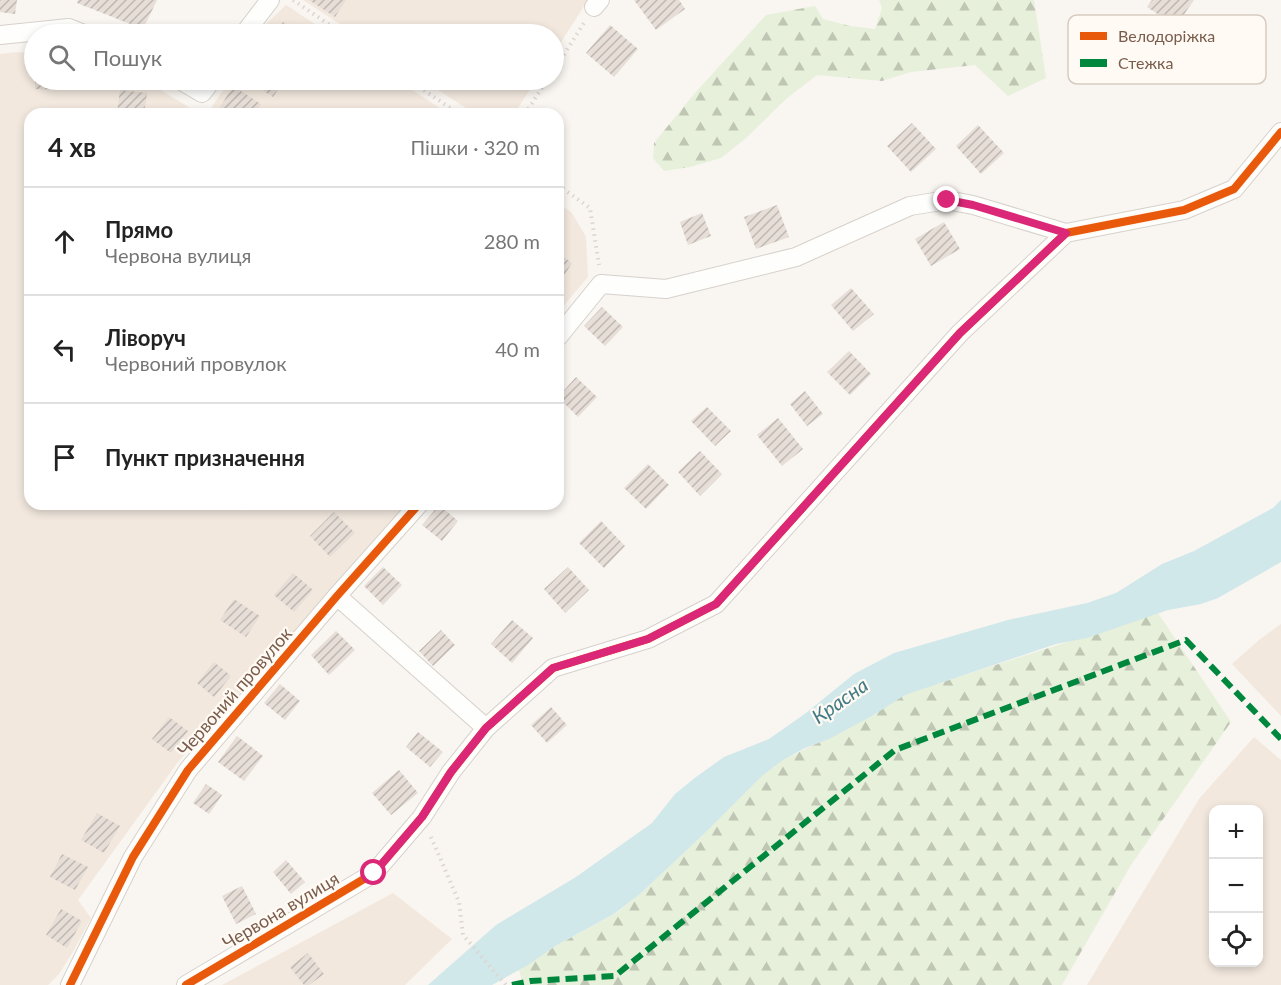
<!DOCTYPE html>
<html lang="uk">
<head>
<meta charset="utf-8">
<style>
  :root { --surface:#fff; --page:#f2f2f2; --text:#222; --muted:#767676; --line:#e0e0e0 }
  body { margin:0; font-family:Lato,sans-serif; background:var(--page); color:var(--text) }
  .controls { position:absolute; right:18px; bottom:18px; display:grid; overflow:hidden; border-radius:12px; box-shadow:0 3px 9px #0003 }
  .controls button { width:54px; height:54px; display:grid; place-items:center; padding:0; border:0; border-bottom:2px solid var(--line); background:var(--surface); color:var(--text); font:30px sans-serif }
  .stop { position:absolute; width:18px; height:18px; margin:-14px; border:4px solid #db2777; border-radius:50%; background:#fff }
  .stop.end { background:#db2777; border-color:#fff; box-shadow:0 2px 6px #0008 }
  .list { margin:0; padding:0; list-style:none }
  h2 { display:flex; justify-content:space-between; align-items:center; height:78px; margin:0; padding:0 24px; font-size:26px }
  h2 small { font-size:20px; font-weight:400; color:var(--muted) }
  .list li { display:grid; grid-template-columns:39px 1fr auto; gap:18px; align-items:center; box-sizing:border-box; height:108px; padding:0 24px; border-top:2px solid var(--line) }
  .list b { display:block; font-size:22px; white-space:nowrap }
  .list p { margin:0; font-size:20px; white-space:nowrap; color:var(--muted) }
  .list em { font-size:20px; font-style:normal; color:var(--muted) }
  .icon { flex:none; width:33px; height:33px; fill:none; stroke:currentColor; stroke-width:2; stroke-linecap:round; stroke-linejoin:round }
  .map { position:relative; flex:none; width:1281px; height:985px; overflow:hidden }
  .search { position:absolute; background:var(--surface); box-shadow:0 3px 9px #0003; left:24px; top:24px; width:540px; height:66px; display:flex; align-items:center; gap:15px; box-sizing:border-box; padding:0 21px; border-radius:33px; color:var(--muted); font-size:22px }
  .panel { position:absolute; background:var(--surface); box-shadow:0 3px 9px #0003; left:24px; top:108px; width:540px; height:402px; border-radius:18px }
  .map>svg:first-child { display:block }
</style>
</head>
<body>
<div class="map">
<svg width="1281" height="985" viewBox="0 0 1281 985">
  <defs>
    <pattern id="forest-firs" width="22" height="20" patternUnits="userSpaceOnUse" patternTransform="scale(1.5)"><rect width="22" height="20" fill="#e7f0db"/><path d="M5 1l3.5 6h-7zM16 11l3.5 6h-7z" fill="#c0c6b4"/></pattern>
    <pattern id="building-hatch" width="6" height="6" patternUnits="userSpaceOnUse" patternTransform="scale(1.5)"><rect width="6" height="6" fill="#e6ded7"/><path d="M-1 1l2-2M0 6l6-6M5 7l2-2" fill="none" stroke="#bfb7b1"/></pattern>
  </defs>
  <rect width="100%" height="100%" fill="#f9f5f0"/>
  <g fill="#f2e8de" fill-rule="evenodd">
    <path d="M303,0H588L554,53V34H355Z"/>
    <path d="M286,5L330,34H259L266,24Z"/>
    <path d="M17,52L34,53V80H144L200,114H30V504H234L246,511L251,504H408L178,762L78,900L91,918L74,950L59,974L48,985H0V54Z"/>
    <path d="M230,80H397L449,114H207Z"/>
    <path d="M423,80H536L514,114H475Z"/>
    <path d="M558,203L572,213L586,237L588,277L558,312Z"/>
    <path d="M1281,624V716L1232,664L1259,640Z"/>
    <path d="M1254,737L1281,760V985H1087L1199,799ZM1214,810H1258V962H1214Z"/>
    <path d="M393,893L452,939L405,985H222Z"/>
  </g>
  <g fill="url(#forest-firs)">
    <path d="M879,0H1034L1046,78L1008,96L975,65L911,72L882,81L817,75L786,99L745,139L721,158L690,167L664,171L653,158L654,143L694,94L766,15L815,6L823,19L850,26L875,29L882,8Z"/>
    <path d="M1158,613L1231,722L1131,865L1062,985H523L519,970L557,945L615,914L640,894L706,832L762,776L783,760L872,716L905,694Z"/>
  </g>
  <path fill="#d0e8ea" d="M1281,500V562L1218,598L1201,604L1168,610L1087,638L1056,644L905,695L872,716L829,739L805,748L783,760L762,776L706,832L640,894L614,914L557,945L528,965L492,985H428L496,925L576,877L652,823L675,794L696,777L724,757L769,739L806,713L854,674L894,653L1008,620L1087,603L1116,593L1162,564L1194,551L1273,508Z"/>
  <g fill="url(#building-hatch)">
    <path d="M0,0H17L15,14L0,12Z"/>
    <path d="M78,0H157L143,29L77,3Z"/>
    <path d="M309,0H346L335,17Z"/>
    <path d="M634,0H679L685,9L656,30Z"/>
    <path d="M1152,0H1194L1176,26L1147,7Z"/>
    <path d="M283,22L304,34H276Z"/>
    <path d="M610,25L638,49L614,77L586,53Z"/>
    <path d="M35,80H69L68,90L35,89Z"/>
    <path d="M247,80H285L273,97Z"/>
    <path d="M233,86L261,104L255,114H219L217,112Z"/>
    <path d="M120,90L147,93L144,114H117Z"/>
    <path d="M912,123L936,149L911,172L887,146Z"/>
    <path d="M978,125L1004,153L981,174L956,146Z"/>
    <path d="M777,205L789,237L756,249L744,217Z"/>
    <path d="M702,213L711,236L688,245L680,222Z"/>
    <path d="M944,222L960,249L931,266L915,239Z"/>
    <path d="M558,253L572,263L558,285Z"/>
    <path d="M851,288L874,314L853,331L831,305Z"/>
    <path d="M602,307L623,327L605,346L584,326Z"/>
    <path d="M849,351L871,374L850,395L827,372Z"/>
    <path d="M576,377L597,397L578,417L558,397Z"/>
    <path d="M805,391L823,414L807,426L790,404Z"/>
    <path d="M707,407L731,431L715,446L691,421Z"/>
    <path d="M778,418L803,449L782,466L757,435Z"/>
    <path d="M700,451L722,474L700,496L678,472Z"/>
    <path d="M648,464L669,485L646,509L624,488Z"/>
    <path d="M439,505L458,521L442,541L422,525Z"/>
    <path d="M334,512L355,533L330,557L310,536Z"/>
    <path d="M601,521L625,546L604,568L579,543Z"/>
    <path d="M383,567L402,585L383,605L364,586Z"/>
    <path d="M568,567L589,590L565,613L544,589Z"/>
    <path d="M293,573L313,590L294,612L274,595Z"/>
    <path d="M234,599L260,616L246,637L220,620Z"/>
    <path d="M512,620L533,638L512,663L491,644Z"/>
    <path d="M441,630L455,645L433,666L419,651Z"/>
    <path d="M336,631L355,650L329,675L311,655Z"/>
    <path d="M214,662L231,676L214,697L197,683Z"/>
    <path d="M280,684L300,701L285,720L264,703Z"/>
    <path d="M551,707L567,725L547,743L531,725Z"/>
    <path d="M169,717L188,731L171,753L152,739Z"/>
    <path d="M418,732L443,752L430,767L406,747Z"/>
    <path d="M237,736L263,756L244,781L218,762Z"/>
    <path d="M399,770L418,793L391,815L372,793Z"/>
    <path d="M206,784L222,795L209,814L193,803Z"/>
    <path d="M97,813L120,826L104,853L81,840Z"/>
    <path d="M62,854L88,867L75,890L50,877Z"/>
    <path d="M286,860L305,882L291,894L273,872Z"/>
    <path d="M242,886L256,914L236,924L222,896Z"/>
    <path d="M61,909L82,921L67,948L46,935Z"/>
    <path d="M308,953L324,974L309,985H304L290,967Z"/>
  </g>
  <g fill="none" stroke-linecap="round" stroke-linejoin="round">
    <g stroke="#d7d1cb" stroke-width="20">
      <g id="street">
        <path d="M594,7L600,0"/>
        <path d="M244,34L270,0"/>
        <path d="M0,35L69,28L84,34"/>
        <path d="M180,80L202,93L212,80"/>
        <path d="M558,337L601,284L666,289L796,257L910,206L947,200L973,205L1066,233"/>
        <path d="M337,596L486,728"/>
        <path d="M70,985L133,857L188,770L337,596L419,504"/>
        <path d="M186,985L374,873L422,817L451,772L486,728L553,668L648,639L716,604L960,333L1066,233L1184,210L1234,189L1281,132"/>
      </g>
    </g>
    <g stroke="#dcd5d0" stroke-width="4" stroke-dasharray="1.5 4.5" stroke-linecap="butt">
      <path d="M293,0L343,34"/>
      <path d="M554,70L584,23"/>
      <path d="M409,80L459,114"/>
      <path d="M525,114L547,80"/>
      <path d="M558,185L590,208L599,265"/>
      <path d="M431,837L459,902L463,935L506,985"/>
    </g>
    <use href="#street" stroke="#fefefd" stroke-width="18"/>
    <path stroke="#00873e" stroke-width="6" stroke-dasharray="12 6" stroke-linecap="butt" d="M512,985L531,981L615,976L895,750L1186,640L1281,739"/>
    <g stroke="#fffaf3" stroke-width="11">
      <g id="cycleway">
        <path d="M70,985L133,857L188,770L337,596L419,504"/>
        <path d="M186,985L374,873L422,817L451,772L486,728L553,668L648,639L716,604L960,333L1066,233L1184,210L1234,189L1281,132"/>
      </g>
    </g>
    <use href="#cycleway" stroke="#e8590c" stroke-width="8"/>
  </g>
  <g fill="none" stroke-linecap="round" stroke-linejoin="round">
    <path stroke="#db2777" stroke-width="8" d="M374,873L422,817L451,772L486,728L553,668L648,639L716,604L960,333L1066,233L973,205L947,200"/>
  </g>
  <g text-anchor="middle" stroke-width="4.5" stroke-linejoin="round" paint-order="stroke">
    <g font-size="18" fill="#7a5c4d" stroke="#fffaf3">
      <text transform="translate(235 692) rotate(-49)" y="6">Червоний провулок</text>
      <text transform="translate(281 911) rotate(-31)" y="6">Червона вулиця</text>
    </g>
    <g font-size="20" font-style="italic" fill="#437c86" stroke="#fffaf3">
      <text transform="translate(840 701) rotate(-35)" y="7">Красна</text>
    </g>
  </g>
  <rect x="1068" y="15" width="198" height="69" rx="9" fill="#fffaf3" stroke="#d7cbc1" stroke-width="1.5"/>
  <rect x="1080" y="32" width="27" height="8" fill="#e8590c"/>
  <rect x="1080" y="59" width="27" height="8" fill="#00873e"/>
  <g font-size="16" fill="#7a5c4d">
    <text x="1118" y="42">Велодоріжка</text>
    <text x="1118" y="69">Стежка</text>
  </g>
</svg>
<div class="controls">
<button>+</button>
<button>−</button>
<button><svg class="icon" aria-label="locate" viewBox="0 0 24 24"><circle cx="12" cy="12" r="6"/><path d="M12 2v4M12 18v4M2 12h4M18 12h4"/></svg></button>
</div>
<div class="stop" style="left:374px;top:873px"></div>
<div class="stop end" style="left:947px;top:200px"></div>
<div class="search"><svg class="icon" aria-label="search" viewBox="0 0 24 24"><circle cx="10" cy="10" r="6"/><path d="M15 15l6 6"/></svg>Пошук</div>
<section class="panel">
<h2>4 хв<small>Пішки · 320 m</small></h2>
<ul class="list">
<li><svg class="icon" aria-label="ahead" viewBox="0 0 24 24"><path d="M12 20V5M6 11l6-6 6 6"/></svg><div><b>Прямо</b><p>Червона вулиця</p></div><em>280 m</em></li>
<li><svg class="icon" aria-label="left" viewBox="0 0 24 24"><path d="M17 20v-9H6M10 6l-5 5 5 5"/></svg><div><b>Ліворуч</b><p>Червоний провулок</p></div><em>40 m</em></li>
<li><svg class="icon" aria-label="arrive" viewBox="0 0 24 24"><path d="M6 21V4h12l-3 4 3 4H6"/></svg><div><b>Пункт призначення</b></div></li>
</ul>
</section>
</div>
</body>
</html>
